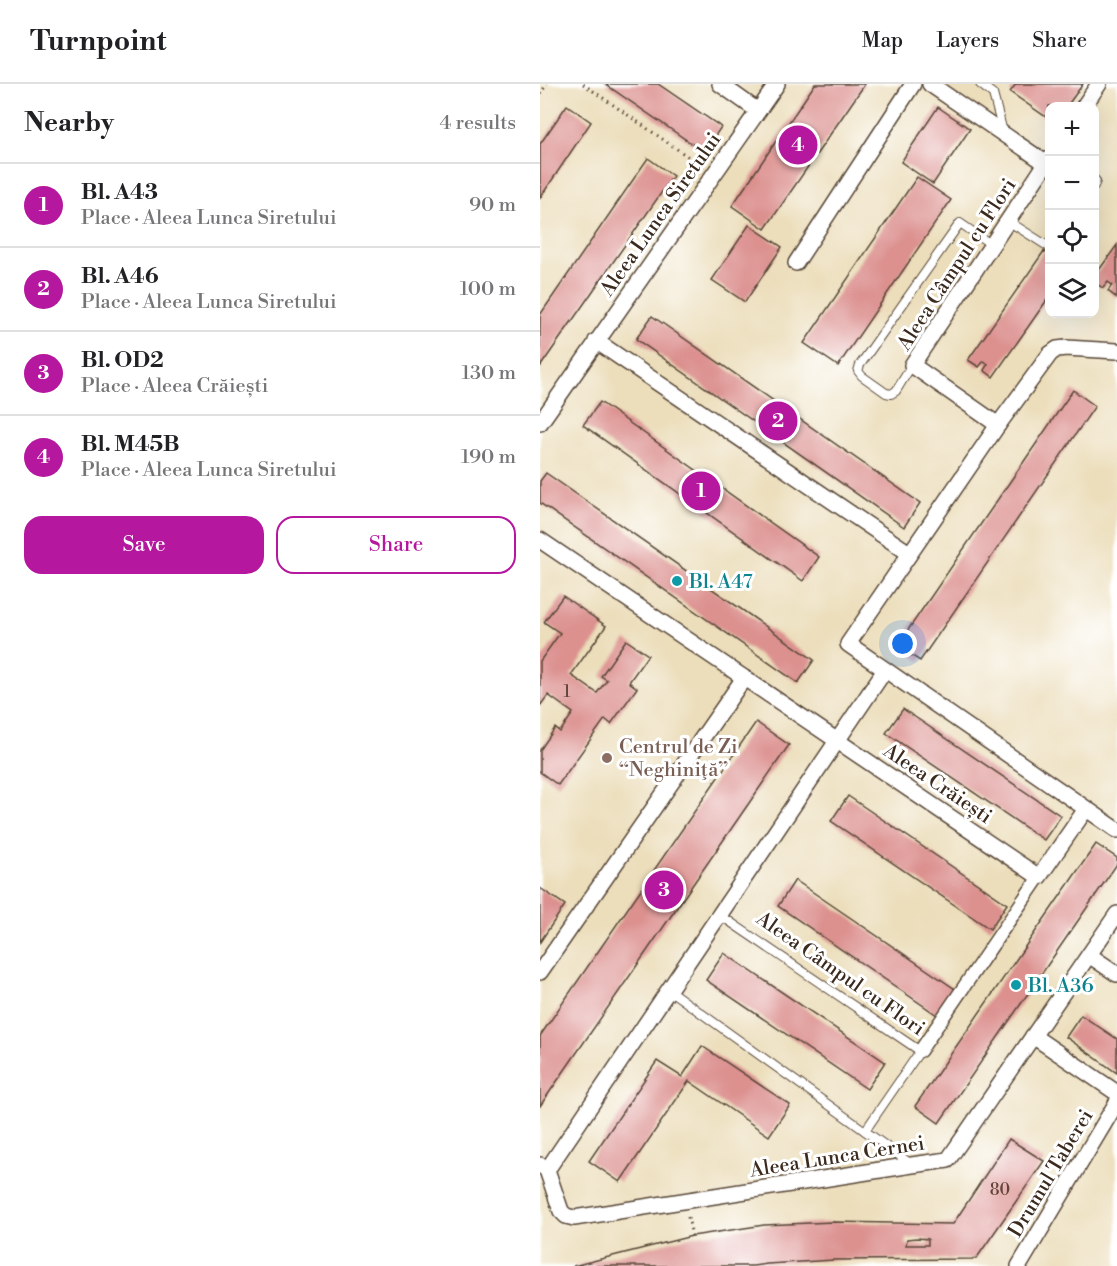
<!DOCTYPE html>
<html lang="en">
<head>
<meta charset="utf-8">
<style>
  :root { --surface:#fff; --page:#f2f2f2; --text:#202124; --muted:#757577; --line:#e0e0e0; --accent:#b5179e }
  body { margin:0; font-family:"Libre Bodoni",serif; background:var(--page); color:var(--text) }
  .controls { position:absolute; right:18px; top:18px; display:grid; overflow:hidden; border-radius:12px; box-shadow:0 6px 24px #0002 }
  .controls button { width:54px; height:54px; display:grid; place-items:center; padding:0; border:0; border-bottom:2px solid var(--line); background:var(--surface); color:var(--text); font:30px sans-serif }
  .you { position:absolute; left:363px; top:560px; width:21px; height:21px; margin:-15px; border:4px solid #fff; border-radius:50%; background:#1a73e8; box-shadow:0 0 0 9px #1a73e833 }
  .badge { display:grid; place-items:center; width:39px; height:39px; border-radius:50%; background:var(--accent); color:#fff; font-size:20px; font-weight:700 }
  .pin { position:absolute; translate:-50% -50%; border:3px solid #fff; box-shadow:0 2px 6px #0006 }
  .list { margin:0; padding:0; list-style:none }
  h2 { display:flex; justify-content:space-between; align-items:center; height:78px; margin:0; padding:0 24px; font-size:26px }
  h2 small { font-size:20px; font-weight:400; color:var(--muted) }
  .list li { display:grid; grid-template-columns:39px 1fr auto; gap:18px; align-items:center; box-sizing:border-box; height:84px; padding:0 24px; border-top:2px solid var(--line) }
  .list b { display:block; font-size:22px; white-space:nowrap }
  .list p { margin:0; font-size:20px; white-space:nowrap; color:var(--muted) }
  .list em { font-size:20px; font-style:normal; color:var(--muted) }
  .actions { display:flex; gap:12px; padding:18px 24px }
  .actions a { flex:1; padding:14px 0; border:2px solid var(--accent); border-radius:18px; text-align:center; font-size:21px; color:var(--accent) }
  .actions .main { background:var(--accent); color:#fff }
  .icon { flex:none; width:33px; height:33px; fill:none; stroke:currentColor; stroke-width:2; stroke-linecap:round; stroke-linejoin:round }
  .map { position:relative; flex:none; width:577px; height:1182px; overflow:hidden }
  header { display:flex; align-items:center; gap:36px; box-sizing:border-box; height:84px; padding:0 30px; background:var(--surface); border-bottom:2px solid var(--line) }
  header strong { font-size:28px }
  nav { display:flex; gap:33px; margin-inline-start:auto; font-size:21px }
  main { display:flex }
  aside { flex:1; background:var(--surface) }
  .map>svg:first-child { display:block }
</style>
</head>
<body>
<header>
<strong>Turnpoint</strong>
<nav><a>Map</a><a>Layers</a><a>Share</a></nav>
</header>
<main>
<aside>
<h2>Nearby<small>4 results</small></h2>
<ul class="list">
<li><span class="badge">1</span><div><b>Bl. A43</b><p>Place · Aleea Lunca Siretului</p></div><em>90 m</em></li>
<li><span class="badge">2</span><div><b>Bl. A46</b><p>Place · Aleea Lunca Siretului</p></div><em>100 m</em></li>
<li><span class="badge">3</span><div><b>Bl. OD2</b><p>Place · Aleea Crăiești</p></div><em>130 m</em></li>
<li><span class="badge">4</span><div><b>Bl. M45B</b><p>Place · Aleea Lunca Siretului</p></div><em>190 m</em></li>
</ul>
<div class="actions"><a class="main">Save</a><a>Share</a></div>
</aside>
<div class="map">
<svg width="577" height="1182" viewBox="0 0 577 1182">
  <rect width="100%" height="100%" fill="#fff"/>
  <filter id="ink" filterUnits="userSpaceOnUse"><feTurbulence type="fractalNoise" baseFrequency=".0167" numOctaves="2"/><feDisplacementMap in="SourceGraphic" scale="12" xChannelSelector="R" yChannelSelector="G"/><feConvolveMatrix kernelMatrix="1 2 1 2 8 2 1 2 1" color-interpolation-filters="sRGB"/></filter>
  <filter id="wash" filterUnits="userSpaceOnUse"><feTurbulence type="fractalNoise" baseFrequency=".008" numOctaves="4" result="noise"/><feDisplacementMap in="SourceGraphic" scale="24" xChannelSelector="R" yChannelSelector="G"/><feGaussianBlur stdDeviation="1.35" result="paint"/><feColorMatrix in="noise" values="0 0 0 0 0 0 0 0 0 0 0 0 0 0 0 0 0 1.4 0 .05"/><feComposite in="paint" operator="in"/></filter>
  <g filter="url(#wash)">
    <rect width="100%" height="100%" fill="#ecdebb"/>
    <g id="blocks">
      <g fill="#dc918f" fill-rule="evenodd">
        <path d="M65,0H118L181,43L164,68Z"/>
        <path d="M275,0H325L225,145L192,122Z"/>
        <path d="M476,0H543L527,22H509V35L470,8Z"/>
        <path d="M27,21L51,38L0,114V60Z"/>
        <path d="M398,23L430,45L393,100L361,78Z"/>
        <path d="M108,74L133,92L0,283V231Z"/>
        <path d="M377,93L411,116L298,282L264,259Z"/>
        <path d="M209,141L242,163L205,218L172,196Z"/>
        <path d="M577,161V214L568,207L572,201L568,198L563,204L554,198V193Z"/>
        <path d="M504,167L509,171V213L453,293L444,286L448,280L444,277L439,283L428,276Z"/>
        <path d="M112,232L380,419L364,443L96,255Z"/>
        <path d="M533,306L555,322L380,577L357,562Z"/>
        <path d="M60,318L279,473L263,497L43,341Z"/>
        <path d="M6,389L274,576L258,599L0,419V397Z"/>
        <path d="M23,512L66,542L31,591L57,609L67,596L61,592L86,556L108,571L89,598L97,604L71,640L65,635L18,701L0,688V666L15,644L20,648L33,629L8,611L0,622V577L20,549L4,538Z"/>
        <path d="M363,625L521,732L504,756L346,649Z"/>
        <path d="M216,638L249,661L0,1022V952Z"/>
        <path d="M308,712L467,820L450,845L291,737Z"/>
        <path d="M556,760L577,774V780L399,1039L375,1022Z"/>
        <path d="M255,796L415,905L397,931L238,822Z"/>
        <path d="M0,804L25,821L0,858Z"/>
        <path d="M184,869L345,978L327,1005L166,896Z"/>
        <path d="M541,931L577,955V989L526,953Z"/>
        <path d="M162,962L250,1021L229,1052L149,997L80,1098L49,1077L117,977L142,993Z"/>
        <path d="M469,1055L504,1077L436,1175L294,1176L227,1180L213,1182H33L152,1152L224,1141L293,1138L413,1140ZM377,1154L388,1155V1161H366L367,1155Z"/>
      </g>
    </g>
  </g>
  <g filter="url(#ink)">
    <use href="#blocks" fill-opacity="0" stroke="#564536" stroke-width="1.5"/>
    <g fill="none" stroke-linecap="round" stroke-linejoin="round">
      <g stroke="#564536" stroke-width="10">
        <g id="service">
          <path d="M440,0L453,10L463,48"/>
          <path d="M554,95L556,97L554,102"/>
          <path d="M468,137L509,163"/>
          <path d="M372,281L356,307L351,310L346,309L322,292L318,287L320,281L420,139L452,161"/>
          <path d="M180,831L380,967L325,1047"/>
          <path d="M129,906L371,1080"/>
        </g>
      </g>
      <g stroke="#564536" stroke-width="15">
        <path id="pedestrian" d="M380,967L499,793"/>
      </g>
      <g stroke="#564536" stroke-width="18">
        <g id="minor">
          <path d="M180,0L218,27"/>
          <path d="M390,0L507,80"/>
          <path d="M544,22L559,0"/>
          <path d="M256,179L373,0"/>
          <path d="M56,257L369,469"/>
          <path d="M577,267L526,264L517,265L510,270L458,341L308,560L577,746"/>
          <path d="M0,339L237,0"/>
          <path d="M458,341L372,281L509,75"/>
          <path d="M0,456L499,793L546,725"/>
          <path d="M549,871L577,890"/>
          <path d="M0,888L204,594"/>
          <path d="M493,952L577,1009"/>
          <path d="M0,1081L7,1086L21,1127L26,1132L34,1134L372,1081L408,1076L577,830"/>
          <path d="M7,1086L345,586"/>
          <path d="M479,1182L577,1018"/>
        </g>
      </g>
      <g stroke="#564536" stroke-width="3" stroke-dasharray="1.5 4.5" stroke-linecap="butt">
        <path d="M43,0L160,81"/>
        <path d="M0,10L7,0"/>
        <path d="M148,1133L152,1152"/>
      </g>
      <use href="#service" stroke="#fff" stroke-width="8"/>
      <use href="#pedestrian" stroke="#fff" stroke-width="12"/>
      <use href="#minor" stroke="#fff" stroke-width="15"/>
    </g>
  </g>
  <g fill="#0f9aa8" stroke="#fff" stroke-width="2">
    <circle cx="137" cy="497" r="6"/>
    <circle cx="476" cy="901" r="6"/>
  </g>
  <circle fill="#8d6e63" stroke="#fff" stroke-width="2" cx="67" cy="674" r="6"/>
  <g text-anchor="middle" stroke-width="6" stroke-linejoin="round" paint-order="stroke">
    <g font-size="16" fill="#63443a">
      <text x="27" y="613">1</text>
      <text x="460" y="1111">80</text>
    </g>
    <g font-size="20" fill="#3b2a1e" stroke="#fff">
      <text transform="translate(120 130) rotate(-55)" y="7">Aleea Lunca Siretului</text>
      <text transform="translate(416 180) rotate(-57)" y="7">Aleea Câmpul cu Flori</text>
      <text transform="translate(398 699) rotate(34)" y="7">Aleea Crăiești</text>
      <text transform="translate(301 889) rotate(35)" y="7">Aleea Câmpul cu Flori</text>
      <text transform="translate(297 1072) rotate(-9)" y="7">Aleea Lunca Cernei</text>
      <text transform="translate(510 1089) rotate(-59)" y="7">Drumul Taberei</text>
    </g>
    <g font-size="20" fill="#0d838f" stroke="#fff" text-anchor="start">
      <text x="149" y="504">Bl. A47</text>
      <text x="488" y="908">Bl. A36</text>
    </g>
    <g font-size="20" fill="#785e54" stroke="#fff" text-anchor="start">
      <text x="79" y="669">Centrul de Zi<tspan x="79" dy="23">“Neghiniţă”</tspan></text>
    </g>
  </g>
</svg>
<div class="controls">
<button>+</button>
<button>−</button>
<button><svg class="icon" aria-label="locate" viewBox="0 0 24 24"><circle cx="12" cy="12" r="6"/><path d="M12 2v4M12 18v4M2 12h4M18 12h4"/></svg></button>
<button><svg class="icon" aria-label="layers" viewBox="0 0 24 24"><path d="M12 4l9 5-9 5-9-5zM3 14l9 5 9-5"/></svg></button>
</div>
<div class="you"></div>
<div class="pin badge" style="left:161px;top:407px">1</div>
<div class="pin badge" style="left:238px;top:337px">2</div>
<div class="pin badge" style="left:124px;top:806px">3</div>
<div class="pin badge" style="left:258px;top:61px">4</div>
</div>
</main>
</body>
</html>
